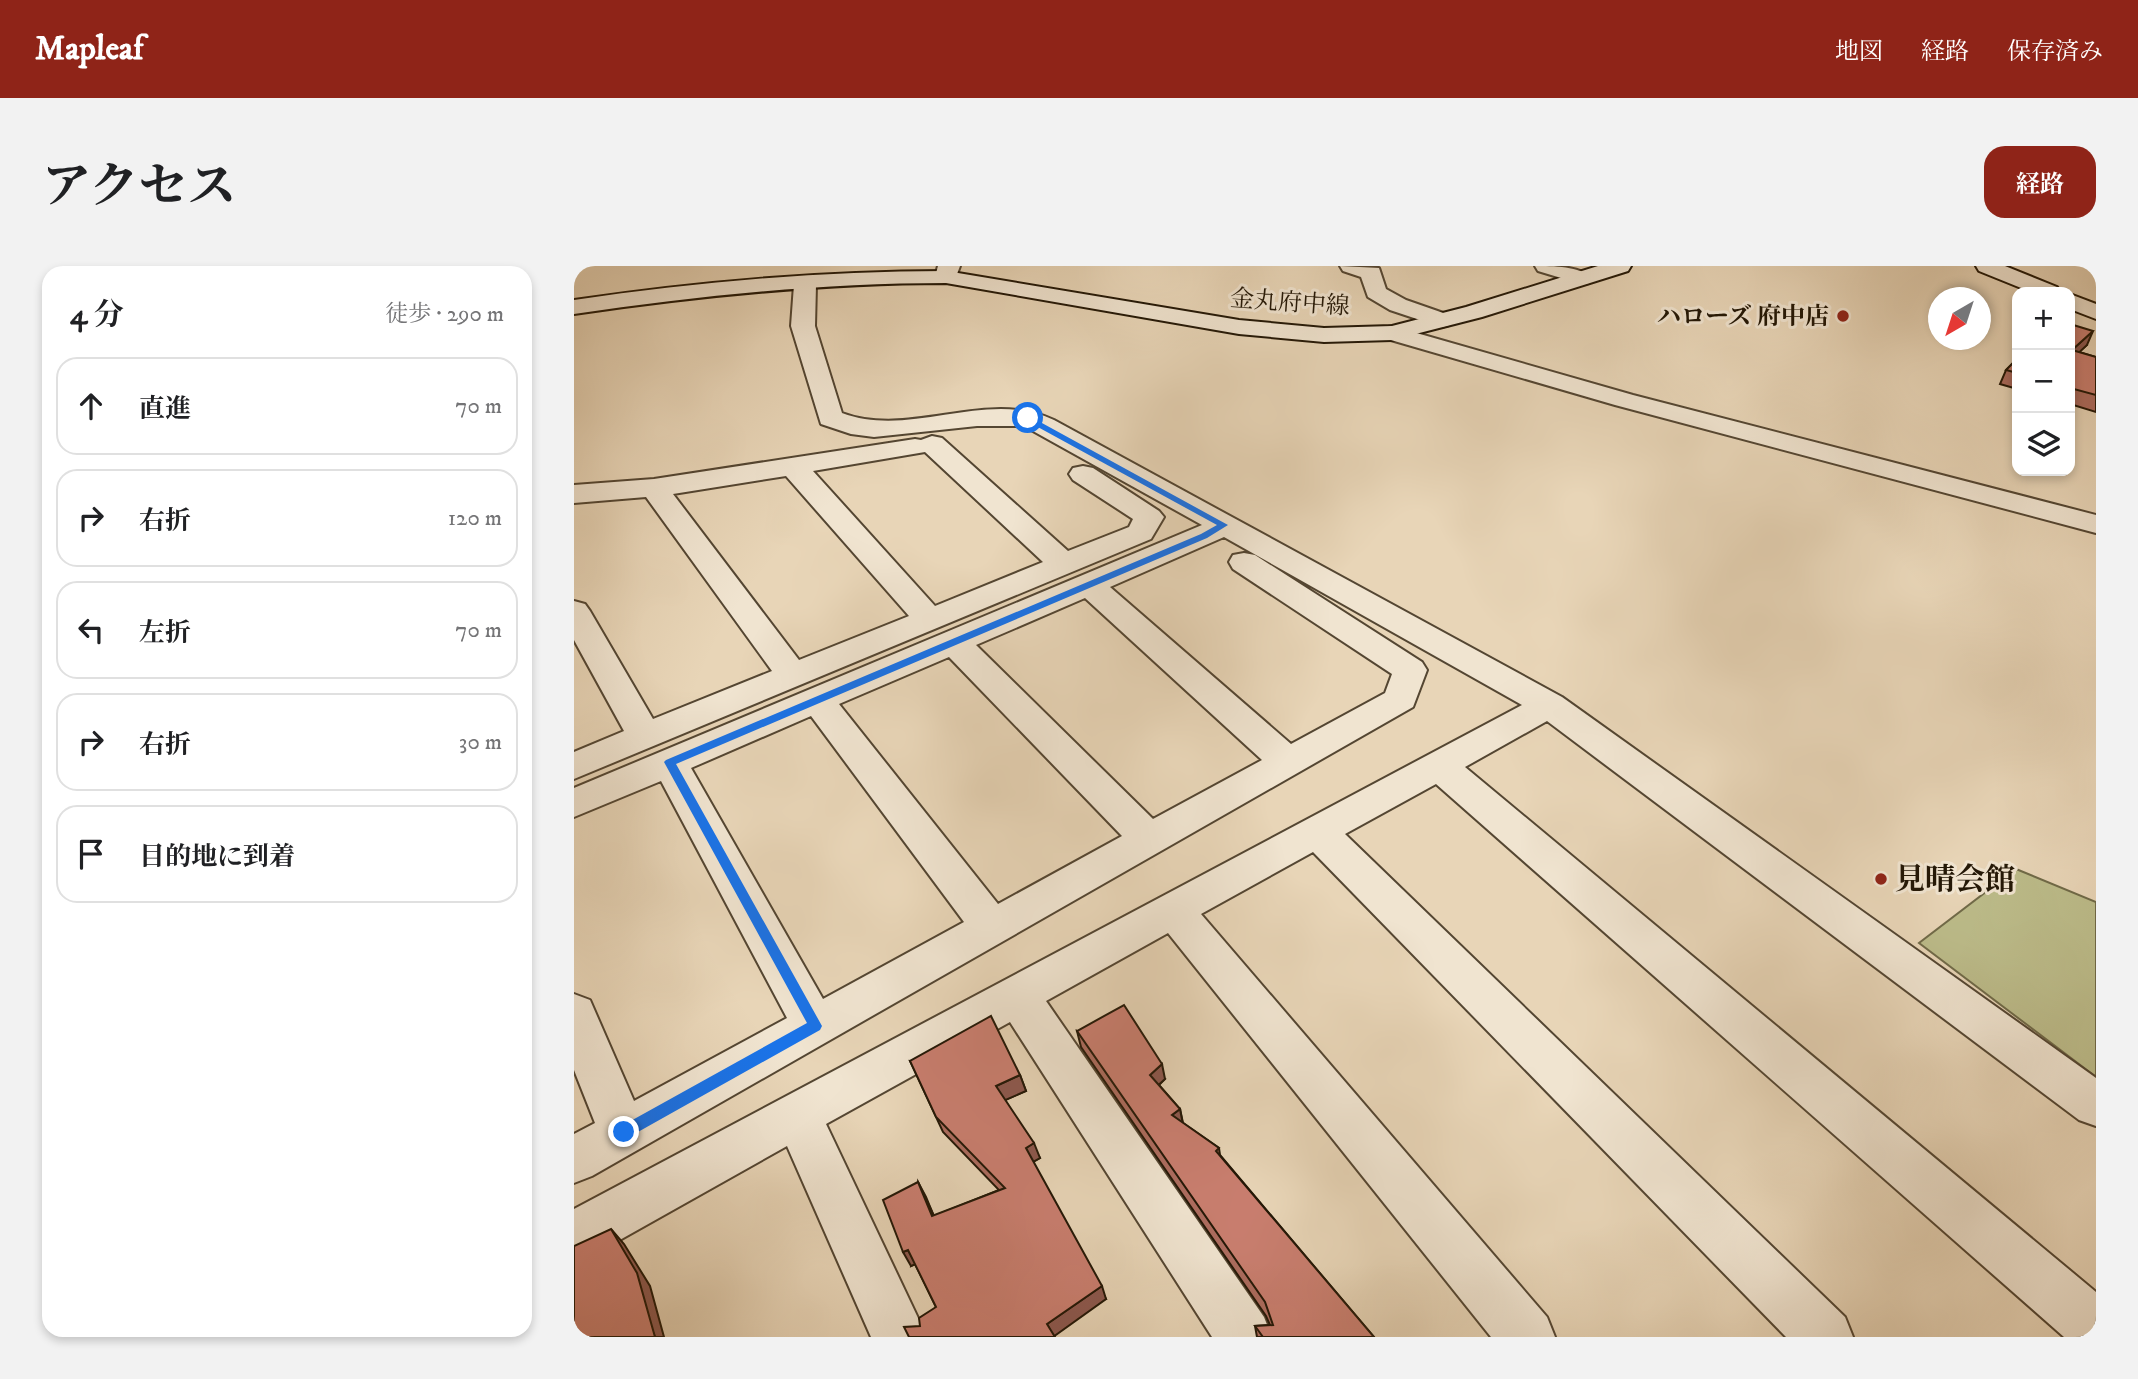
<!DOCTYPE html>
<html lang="ja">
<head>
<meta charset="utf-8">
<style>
  :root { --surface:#fff; --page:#f2f2f2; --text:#202124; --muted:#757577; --line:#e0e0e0; --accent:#8f2418 }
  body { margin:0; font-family:"IM FELL DW Pica","Noto Serif JP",serif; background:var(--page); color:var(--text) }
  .controls { position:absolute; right:21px; top:21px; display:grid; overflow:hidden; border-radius:14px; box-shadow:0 4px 10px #0003 }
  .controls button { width:63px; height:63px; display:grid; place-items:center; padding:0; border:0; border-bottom:2px solid var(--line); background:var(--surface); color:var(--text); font:35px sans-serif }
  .compass { position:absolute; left:1354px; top:21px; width:63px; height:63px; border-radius:50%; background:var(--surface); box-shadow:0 4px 10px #0003; rotate:219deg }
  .stop { position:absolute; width:21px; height:21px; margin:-16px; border:5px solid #1a73e8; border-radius:50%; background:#fff }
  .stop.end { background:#1a73e8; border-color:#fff; box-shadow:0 2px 7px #0008 }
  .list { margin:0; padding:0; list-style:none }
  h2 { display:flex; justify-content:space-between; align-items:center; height:91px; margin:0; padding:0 28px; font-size:30px }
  h2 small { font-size:23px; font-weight:400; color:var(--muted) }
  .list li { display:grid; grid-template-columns:46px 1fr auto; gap:21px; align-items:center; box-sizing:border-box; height:98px; margin:0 14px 14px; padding:0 14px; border:2px solid var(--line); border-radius:21px }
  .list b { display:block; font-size:26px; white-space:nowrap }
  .list em { font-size:23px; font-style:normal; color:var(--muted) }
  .icon { flex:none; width:38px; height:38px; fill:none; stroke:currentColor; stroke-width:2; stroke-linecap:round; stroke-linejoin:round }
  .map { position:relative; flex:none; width:1522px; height:1071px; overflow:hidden; border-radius:21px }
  header { display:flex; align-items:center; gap:42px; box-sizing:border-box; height:98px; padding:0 35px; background:var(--accent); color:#fff }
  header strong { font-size:33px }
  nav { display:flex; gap:38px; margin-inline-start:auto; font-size:24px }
  .intro { display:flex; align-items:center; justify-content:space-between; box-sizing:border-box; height:168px; padding:0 42px }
  h1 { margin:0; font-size:49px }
  .button { padding:18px 32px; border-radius:21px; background:var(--accent); color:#fff; font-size:24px; font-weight:700 }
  main { display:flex; gap:42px; padding:0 42px }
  aside { flex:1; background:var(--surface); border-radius:21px; box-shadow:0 4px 10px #0003 }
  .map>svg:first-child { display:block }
</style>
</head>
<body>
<header>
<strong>Mapleaf</strong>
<nav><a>地図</a><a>経路</a><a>保存済み</a></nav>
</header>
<div class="intro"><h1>アクセス</h1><a class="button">経路</a></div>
<main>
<aside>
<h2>4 分<small>徒歩 · 290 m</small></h2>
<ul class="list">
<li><svg class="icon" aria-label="ahead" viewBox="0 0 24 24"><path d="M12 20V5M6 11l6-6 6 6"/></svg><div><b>直進</b></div><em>70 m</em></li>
<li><svg class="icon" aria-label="right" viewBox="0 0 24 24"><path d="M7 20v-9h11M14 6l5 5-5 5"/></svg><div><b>右折</b></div><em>120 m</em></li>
<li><svg class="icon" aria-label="left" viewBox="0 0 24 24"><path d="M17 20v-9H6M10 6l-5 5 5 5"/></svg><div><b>左折</b></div><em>70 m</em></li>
<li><svg class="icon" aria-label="right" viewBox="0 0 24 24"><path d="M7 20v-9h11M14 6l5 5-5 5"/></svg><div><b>右折</b></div><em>30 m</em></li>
<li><svg class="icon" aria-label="arrive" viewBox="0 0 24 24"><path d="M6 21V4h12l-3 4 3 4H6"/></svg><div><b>目的地に到着</b></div></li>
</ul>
</aside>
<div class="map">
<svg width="1522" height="1071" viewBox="0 0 1522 1071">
  <rect width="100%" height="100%" fill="#e8d5b7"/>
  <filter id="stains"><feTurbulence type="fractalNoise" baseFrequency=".00286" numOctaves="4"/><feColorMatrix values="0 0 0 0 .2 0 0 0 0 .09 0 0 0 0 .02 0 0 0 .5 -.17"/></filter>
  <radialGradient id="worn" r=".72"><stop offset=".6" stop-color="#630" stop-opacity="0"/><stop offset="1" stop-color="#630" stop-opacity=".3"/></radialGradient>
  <path fill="#bcbc8a" stroke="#706a48" stroke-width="2" d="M1442,603L1522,636V811L1345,677Z"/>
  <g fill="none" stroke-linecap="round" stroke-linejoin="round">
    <g stroke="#544632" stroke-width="4">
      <g id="street">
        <path d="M364,0H386L380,16H364L361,11Z"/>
        <path d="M766,0L805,2L812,23L832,34L875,49L878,54L875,59L867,61L816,44L794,31L787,11L769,5Z"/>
        <path d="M961,0C979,0 1006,0 1018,12L1015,17L1007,18L964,5Z"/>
        <path d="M231,12L239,14L242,19L241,60L268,147C337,173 413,122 480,154L988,431L1522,812V860L1505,854L973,455L891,501L1522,1026V1071H1490L862,518L771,568L1271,1051L1279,1071H1212L739,586L627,648L973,1051L981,1071H917L594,667L472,735L690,1051L698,1071H638L436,756L252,858L353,1071H297L213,880L19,989L0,996V943L948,439L650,271L536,321L717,478L811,427L818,408L659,303L655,296L659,289L670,287L681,289L848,396L853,404L839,441L18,910L0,917V868L21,857L0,804V728L16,734L60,835L213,752L87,515L0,551V522L628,259L450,160H403L300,171L277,168L247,158L217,60L220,19L223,14ZM511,332L688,494L579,553L402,379ZM375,391L548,570L424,638L265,438ZM237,450L390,656L249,733L117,502Z"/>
        <path d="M818,60L1059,129L1522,249V267L1041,139L810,72L806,67L810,62Z"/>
        <path d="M358,170L368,172L494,285L555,261L559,253L499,214L495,208L499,202L509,200L519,202L585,245L590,251L577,273L0,513V486L50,465L0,374V335L11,338L16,345L79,453L198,405L72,231L0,237V219L80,213L341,173L347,174ZM351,186L469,296L361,340L239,205ZM212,210L335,350L225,394L99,228Z"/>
      </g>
    </g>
    <g stroke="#231706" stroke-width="4">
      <g id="secondary">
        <path d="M1024,0H1057L1054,5L908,51L818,74L750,76L665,68L372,17C247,17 123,30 0,48V34C123,16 247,5 372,5L665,54L750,62L818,60L892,41Z"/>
        <path d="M1402,0H1431L1483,21L1486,26H1457L1405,5Z"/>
        <path d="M1496,28L1522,38V53L1496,43Z"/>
      </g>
    </g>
    <use href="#street" fill="#f0e4d0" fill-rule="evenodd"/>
    <use href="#secondary" fill="#f0e4d0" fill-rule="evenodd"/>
  </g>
  <g fill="#ad6c5f" stroke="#231706" stroke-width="2">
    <path d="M1496,58L1513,79L1505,86L1522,91V146L1496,138Z"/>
    <path d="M1443,93V123L1426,118L1432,104Z"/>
    <path d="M503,765L591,813L585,819L606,843L609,857L645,882L646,889L800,1071H683L681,1060L696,1059L692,1050L507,781Z"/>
    <path d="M336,795L446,809L452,825L431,834L466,892L459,896L532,1033L346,1060L362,1041L341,998L337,1000L344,916L360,950L425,924L369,866Z"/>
  </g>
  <g fill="#8d584e" stroke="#231706" stroke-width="2">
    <path d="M1519,65L1513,79L1496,95L1498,84Z"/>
    <path d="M588,798L591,813L579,824L576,809Z"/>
    <path d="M446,809L452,825L427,836L422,820Z"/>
    <path d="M606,843L609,859L598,849Z"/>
    <path d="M460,877L466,892L457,897L452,882Z"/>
    <path d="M344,916L352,931L366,965L358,950Z"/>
    <path d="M37,963L50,978L76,1020L90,1071H81Z"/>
    <path d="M334,984L342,998L337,1000L329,986Z"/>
    <path d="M528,1020L532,1033L479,1071L473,1058Z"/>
  </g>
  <g fill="#c97e6f" stroke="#231706" stroke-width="2">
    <path d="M1496,58L1519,65L1498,84L1522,91V129L1496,122Z"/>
    <path d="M1443,93V107L1432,104Z"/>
    <path d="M550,739L588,798L576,809L606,843L598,849L645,882L642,885L800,1071H689L681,1060L699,1059L691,1036L503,765Z"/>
    <path d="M417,750L446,809L422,820L460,877L452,882L528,1020L473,1058L481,1071H335L330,1061L346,1060L345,1052L362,1041L334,984L329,986L309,934L344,916L358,950L431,922L362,851L336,795Z"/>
    <path d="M37,963L63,1007L81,1071H0V980Z"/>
  </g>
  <path fill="#1a73e8" d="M451,151H457L654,259L633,272L102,498L248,760L246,764L55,871H44L42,866L44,862L233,757L90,496L92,494L627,268L643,259L451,154Z"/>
  <g fill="#8f2418" stroke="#f0e4d0" stroke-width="2.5">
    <circle cx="1269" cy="50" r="7"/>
    <circle cx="1307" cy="613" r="7"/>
  </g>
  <g text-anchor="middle" stroke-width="6" stroke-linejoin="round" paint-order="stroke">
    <g font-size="24" fill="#231706" stroke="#f0e4d0">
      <text transform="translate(716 36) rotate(4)" y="8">金丸府中線</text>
    </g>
    <g font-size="24" font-weight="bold" fill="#231706" stroke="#f0e4d0" text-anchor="end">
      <text x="1255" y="58">ハローズ 府中店</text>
    </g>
    <g font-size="30" font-weight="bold" fill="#231706" stroke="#f0e4d0" text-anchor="start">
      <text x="1321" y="623">見晴会館</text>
    </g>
  </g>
  <rect width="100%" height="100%" filter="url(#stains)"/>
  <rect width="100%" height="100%" fill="url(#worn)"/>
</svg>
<div class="controls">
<button>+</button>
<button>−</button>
<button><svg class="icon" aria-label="layers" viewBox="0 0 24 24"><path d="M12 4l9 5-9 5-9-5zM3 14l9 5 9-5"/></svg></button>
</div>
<svg class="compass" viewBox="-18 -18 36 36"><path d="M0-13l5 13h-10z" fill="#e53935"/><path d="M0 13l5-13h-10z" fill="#757577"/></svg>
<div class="stop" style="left:454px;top:152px"></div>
<div class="stop end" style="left:50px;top:866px"></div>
</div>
</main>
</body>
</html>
